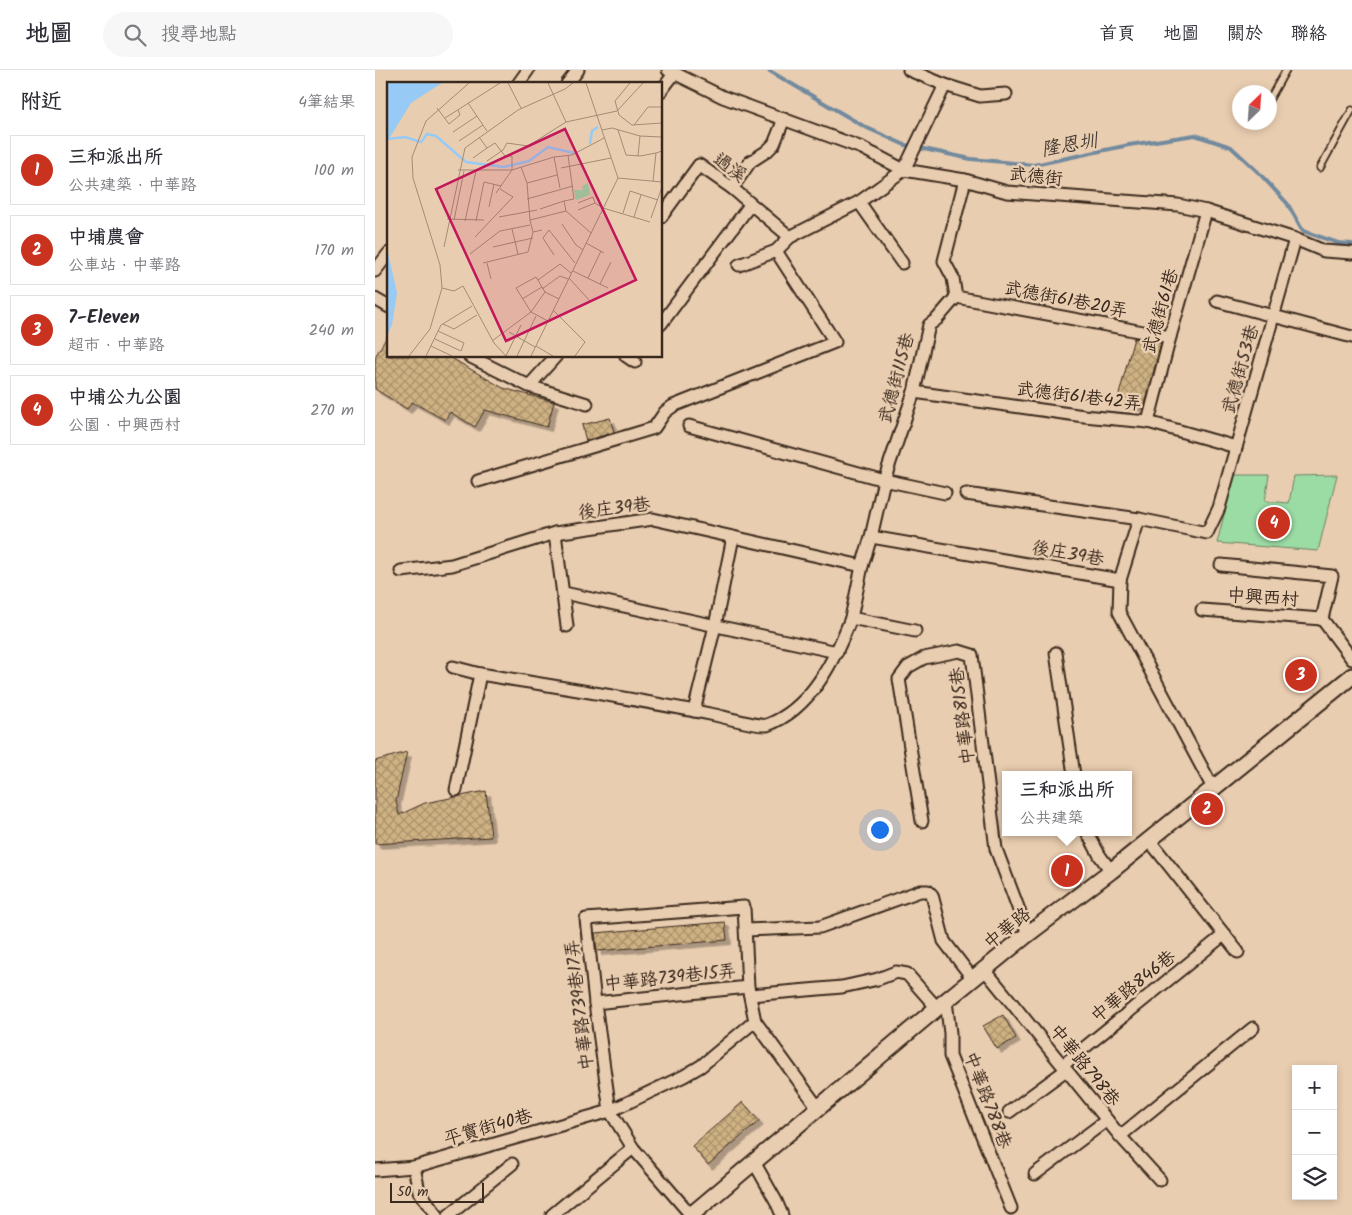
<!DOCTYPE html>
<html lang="zh-TW">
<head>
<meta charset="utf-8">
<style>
  :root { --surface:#fff; --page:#f7f7f7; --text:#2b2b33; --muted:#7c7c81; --line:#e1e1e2; --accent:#c8321e }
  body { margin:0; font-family:Kalam,"LXGW WenKai TC",sans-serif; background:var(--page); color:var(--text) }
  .controls { position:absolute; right:15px; bottom:15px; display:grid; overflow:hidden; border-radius:0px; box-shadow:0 2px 8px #0003 }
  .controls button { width:45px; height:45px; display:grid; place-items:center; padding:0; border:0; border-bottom:1px solid var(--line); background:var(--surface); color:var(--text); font:25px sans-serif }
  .compass { position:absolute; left:857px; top:15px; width:45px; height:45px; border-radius:50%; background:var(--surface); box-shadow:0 2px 8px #0003; rotate:25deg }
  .scale { position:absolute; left:15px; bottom:12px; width:94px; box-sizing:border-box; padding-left:5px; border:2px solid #3b2a1e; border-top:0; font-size:14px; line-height:18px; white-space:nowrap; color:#3b2a1e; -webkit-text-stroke:4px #e9cdb0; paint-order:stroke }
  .you { position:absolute; left:504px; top:759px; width:18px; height:18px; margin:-12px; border:4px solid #fff; border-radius:50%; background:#1a73e8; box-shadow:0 0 0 8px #1a73e833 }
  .badge { display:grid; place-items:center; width:32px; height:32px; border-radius:50%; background:var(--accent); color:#fff; font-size:16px; font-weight:700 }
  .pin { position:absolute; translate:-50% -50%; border:2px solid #fff; box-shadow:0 1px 5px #0006 }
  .popup { position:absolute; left:627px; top:701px; width:130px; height:65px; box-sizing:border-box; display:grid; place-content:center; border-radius:0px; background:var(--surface); filter:drop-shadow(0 1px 4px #0005); font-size:16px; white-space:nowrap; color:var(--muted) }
  .popup b { font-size:19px; color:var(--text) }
  .popup::after { content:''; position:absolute; left:50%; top:100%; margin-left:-10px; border:10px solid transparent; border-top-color:var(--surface) }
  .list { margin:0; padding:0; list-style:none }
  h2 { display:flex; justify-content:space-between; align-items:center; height:65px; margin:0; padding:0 20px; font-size:21px }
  h2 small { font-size:16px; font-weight:400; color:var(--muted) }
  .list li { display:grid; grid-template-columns:32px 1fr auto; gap:15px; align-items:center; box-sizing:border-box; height:70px; margin:0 10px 10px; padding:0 10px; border:1px solid var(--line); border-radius:0px }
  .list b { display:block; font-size:19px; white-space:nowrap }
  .list p { margin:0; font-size:16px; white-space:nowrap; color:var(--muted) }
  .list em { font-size:16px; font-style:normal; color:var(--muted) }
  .icon { flex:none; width:28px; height:28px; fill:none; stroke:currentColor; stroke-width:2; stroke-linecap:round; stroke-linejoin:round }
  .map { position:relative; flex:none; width:977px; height:1145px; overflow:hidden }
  header { display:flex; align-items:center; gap:30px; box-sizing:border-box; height:70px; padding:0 25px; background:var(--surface); border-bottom:1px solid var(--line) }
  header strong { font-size:24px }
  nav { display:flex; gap:28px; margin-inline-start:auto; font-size:18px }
  .search { width:350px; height:45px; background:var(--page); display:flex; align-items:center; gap:12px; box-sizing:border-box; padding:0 18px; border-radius:28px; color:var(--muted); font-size:19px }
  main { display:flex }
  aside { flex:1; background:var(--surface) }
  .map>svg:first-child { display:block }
</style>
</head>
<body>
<header>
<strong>地圖</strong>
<div class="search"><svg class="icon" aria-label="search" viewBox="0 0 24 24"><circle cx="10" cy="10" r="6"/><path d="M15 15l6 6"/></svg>搜尋地點</div>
<nav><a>首頁</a><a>地圖</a><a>關於</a><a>聯絡</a></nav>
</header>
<main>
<aside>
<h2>附近<small>4筆結果</small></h2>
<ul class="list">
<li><span class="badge">1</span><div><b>三和派出所</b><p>公共建築 · 中華路</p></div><em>100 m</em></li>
<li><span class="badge">2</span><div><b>中埔農會</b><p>公車站 · 中華路</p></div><em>170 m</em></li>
<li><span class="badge">3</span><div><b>7-Eleven</b><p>超市 · 中華路</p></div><em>240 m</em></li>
<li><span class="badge">4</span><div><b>中埔公九公園</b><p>公園 · 中興西村</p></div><em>270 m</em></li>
</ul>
</aside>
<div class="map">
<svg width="977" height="1145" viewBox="0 0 977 1145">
  <defs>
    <pattern id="building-cross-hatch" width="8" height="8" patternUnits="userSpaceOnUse" patternTransform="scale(1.25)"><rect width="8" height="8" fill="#cfb283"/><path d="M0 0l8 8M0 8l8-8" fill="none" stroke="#a9916b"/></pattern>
    <filter id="shadow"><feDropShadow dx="4.5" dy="4.5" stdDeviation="0" flood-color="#0004"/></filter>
  </defs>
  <rect width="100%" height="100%" fill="#e9cdb0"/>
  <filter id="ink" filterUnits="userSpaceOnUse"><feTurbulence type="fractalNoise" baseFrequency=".02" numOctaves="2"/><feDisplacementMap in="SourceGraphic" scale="10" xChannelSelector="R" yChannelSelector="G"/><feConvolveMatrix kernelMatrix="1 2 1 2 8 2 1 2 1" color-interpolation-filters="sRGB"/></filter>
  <g filter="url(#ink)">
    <path fill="#9bdba4" stroke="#6b8261" d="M859,405H894L890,431L914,433L919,406L962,405L943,481L842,473Z"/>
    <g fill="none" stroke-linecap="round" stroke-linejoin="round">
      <path stroke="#728a9e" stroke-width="4" d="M393,0L490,57L530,75L596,89L659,95L754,75L820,65L856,77L883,102L912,133L928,161L963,173L977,174"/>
    </g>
    <g fill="url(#building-cross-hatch)" stroke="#3b2a1e" filter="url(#shadow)">
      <path d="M14,263V286H73L128,318L179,332L172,357L110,340L100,357L75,342L70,350L37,332L32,339L0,319V287Z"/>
      <path d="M759,268L786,273L769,339L742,332Z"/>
      <path d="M235,348L239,362L211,371L207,355Z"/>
      <path d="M32,682L21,731L24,745L50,733L111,721L116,767L0,774V691Z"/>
      <path d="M350,852L352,870L222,881L220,863Z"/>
      <path d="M628,945L641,968L622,979L608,956Z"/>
      <path d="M368,1032L384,1051L333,1095L317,1076Z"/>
    </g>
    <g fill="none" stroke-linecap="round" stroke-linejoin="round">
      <g stroke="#3b2a1e" stroke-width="9">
        <g id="lane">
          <path d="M894,30L911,0"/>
          <path d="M945,98L977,40"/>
        </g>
      </g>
      <g stroke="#3b2a1e" stroke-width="15">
        <g id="street">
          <path d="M293,0L348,27L487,78L529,100L570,15L534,0"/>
          <path d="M143,14L153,0"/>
          <path d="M192,14L203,0"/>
          <path d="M570,15L605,26L631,24"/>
          <path d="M286,21L299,4"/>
          <path d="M357,118L375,92L392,81L399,74L409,49"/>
          <path d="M484,132L527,193"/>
          <path d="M286,147L324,95L357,118L415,167"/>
          <path d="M364,195L401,181L415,167L484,132L529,100L590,110L632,122L803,135L831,141L920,169L949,181L977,183"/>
          <path d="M0,201L14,183"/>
          <path d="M581,227L795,267"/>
          <path d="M0,229L14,237"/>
          <path d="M842,231L977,267"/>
          <path d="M286,254L375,135"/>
          <path d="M94,286L154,316L212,334"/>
          <path d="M251,286L260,292"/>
          <path d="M154,316L181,286"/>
          <path d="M539,322L709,346L773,352L861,377"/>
          <path d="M773,352L795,267L831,141"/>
          <path d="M314,356L509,410L570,423"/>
          <path d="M103,411L279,358L290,342L298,336L460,272L401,181"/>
          <path d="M591,424L764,449"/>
          <path d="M180,463L192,556"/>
          <path d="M496,467L509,410L539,322L554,255L562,249L581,227L578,208L569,191L590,110"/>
          <path d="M846,495L957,506L947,549L977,589"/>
          <path d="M26,501L77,495L180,463L278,449L487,496"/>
          <path d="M745,510L764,449L832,463L844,438L920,169"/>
          <path d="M189,523L462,582"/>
          <path d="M827,540L947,549"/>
          <path d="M540,561L476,548L487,496L496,467L745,510L744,542L838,718"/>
          <path d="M681,583L699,705"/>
          <path d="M78,597L105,604C183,617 262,629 340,645C349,647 385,657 392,655C436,639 460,589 476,548"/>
          <path d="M319,641L340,556L358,467"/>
          <path d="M81,720L105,604"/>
          <path d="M547,751L524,609L533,597L549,588L584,581L597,585L621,779L653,864"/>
          <path d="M712,762L725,786L736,801"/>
          <path d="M774,770L863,882"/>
          <path d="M371,860L445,857L545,821H553L557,825L569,871L598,909"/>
          <path d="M610,900L745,1066L785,1110"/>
          <path d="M375,925L467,917L503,909L521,902L532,904L562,938"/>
          <path d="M571,931L575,963V986L636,1138"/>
          <path d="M220,933L373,917"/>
          <path d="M688,995L850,864"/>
          <path d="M634,1042L691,1000"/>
          <path d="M745,1066L878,958"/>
          <path d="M379,1092L401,1131L407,1145"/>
          <path d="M39,1097L44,1121L62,1145"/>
          <path d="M0,1100L39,1097L235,1041L309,1006L326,996L380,951"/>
          <path d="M660,1104L732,1050"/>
          <path d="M74,1145L137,1094"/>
          <path d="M177,1145L258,1078"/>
          <path d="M316,1145L258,1078L235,1041L220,933L211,849L369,837L373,917L380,951L444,1039"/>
        </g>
      </g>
      <g stroke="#3b2a1e" stroke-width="19">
        <path id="secondary" d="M316,1145L562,938L653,864L736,801L977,606"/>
      </g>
      <use href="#lane" stroke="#e9cdb0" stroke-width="5.5"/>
      <use href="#street" stroke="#e9cdb0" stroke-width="11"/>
      <use href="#secondary" stroke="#e9cdb0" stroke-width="15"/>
    </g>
  </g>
  <g text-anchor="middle" stroke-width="5" stroke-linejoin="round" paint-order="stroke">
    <g font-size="18" fill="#3b2a1e" stroke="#e9cdb0">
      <text transform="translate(355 97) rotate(36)" y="6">過溪</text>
      <text transform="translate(661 106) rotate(6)" y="6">武德街</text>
      <text transform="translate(691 229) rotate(11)" y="6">武德街61巷20弄</text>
      <text transform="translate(785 241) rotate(-74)" y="6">武德街61巷</text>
      <text transform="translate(865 299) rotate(-74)" y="6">武德街53巷</text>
      <text transform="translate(521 308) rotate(-75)" y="6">武德街115巷</text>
      <text transform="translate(704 326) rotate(7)" y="6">武德街61巷42弄</text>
      <text transform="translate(239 438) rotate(-7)" y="6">後庄39巷</text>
      <text transform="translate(693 483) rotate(10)" y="6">後庄39巷</text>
      <text transform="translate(888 527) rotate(4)" y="6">中興西村</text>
      <text transform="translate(587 646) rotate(-97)" y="6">中華路815巷</text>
      <text transform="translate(632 858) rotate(-39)" y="6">中華路</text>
      <text transform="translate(295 907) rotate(-6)" y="6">中華路739巷15弄</text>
      <text transform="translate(758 916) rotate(-39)" y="6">中華路846巷</text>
      <text transform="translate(204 935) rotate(-97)" y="6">中華路739巷17弄</text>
      <text transform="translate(710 995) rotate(51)" y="6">中華路798巷</text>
      <text transform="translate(613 1030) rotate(69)" y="6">中華路788巷</text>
      <text transform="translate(113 1057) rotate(-16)" y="6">平實街40巷</text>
    </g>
    <g font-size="19" font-style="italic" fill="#443a33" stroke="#e9cdb0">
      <text transform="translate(694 74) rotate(-10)" y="7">隆恩圳</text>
    </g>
  </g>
  <g transform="translate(12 12)">
    <rect width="275" height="275" fill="#e9cdb0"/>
    <path d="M201,101L203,113L189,118L187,108H196L195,104Z" fill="#9bdba4"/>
    <path d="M0,1H55L24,21L0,60ZM0,166L10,211L5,243L0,254Z" fill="#97caf4"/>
    <path fill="none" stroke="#97caf4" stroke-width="2.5" d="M0,57L18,55L34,60L40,52L49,54L79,80L117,85L142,79L161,65L187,71M203,62L205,49L211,45"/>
    <path fill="none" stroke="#a38c76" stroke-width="1" d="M121,1L134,26M161,1L179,40M199,1L231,96M243,1L228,19L232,33L245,43L275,41M81,21L100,49M50,26L62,42L73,33L71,28M58,36L113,1M247,43L261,25H275M215,48L225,46L253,54L275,55M231,48L239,73L253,74L269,71M66,50L90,34M72,59L96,43M251,74L253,54M167,75L173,106M86,76L100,66M100,79L116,68L120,61L141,64L179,40L230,29L256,1M134,85L140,101L143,138M174,86L224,76M71,88H125V74H118L108,61L100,66L92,55M231,96L275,100M266,99L269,71L275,69M140,101L170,93M109,111L125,88L167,75L185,73L217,56M140,117L186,104M191,121L206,115L208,121L216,126L263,140M102,125L107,102M153,127L177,119M191,128L208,121M179,129L177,119L187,117L181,73M236,131L243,109L271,118M112,135L150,128M247,135L254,113M264,136L275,105M60,137L97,138M67,138L77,89M78,139L89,89M89,139L97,100L114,104M175,142L189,163L196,168M125,147L131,172M155,148L146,150L143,138L179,129L204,151M88,155L126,115L113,107M199,161L217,171M57,165L78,66L131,28L178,7L186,1M106,165L146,156M83,172L113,149L143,143M167,173L156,156L162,148L188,181M96,181L141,170L146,150M100,181L104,197M186,189L221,206M182,196L203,219M201,196L214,169M151,198L173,182L184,191M213,202L224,180M55,206L67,209L76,204L107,261L119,274M155,207L173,194L181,197M135,217L155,205M166,228L198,260L188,274M161,239L144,230L129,206L149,195L158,210L172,217M56,242L67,247L90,233M122,250L148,265M48,257L74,269L77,261L51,249M105,259L144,230L158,210M44,264L65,274M149,264L166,274M22,274L43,247L55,206L53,183L26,96L25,75L39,39L82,1M39,274L54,243L85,224M119,274L134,243M130,274L149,234M144,274L231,96"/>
    <path fill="#c2185b" fill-opacity="0.15" stroke="#c2185b" stroke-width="2.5" d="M178,47L249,198L119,259L49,107Z"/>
    <rect width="275" height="275" fill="none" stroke="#3b2a1e" stroke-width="2.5"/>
  </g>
</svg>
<div class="controls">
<button>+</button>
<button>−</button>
<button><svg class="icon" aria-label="layers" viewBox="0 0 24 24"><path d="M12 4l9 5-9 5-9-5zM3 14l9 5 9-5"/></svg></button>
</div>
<svg class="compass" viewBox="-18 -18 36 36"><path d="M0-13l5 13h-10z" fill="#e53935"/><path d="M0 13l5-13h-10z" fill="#7c7c81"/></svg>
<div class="scale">50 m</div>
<div class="you"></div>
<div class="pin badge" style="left:692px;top:801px">1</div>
<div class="popup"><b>三和派出所</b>公共建築</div>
<div class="pin badge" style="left:832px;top:739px">2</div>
<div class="pin badge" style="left:926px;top:605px">3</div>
<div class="pin badge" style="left:899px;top:453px">4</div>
</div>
</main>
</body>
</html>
